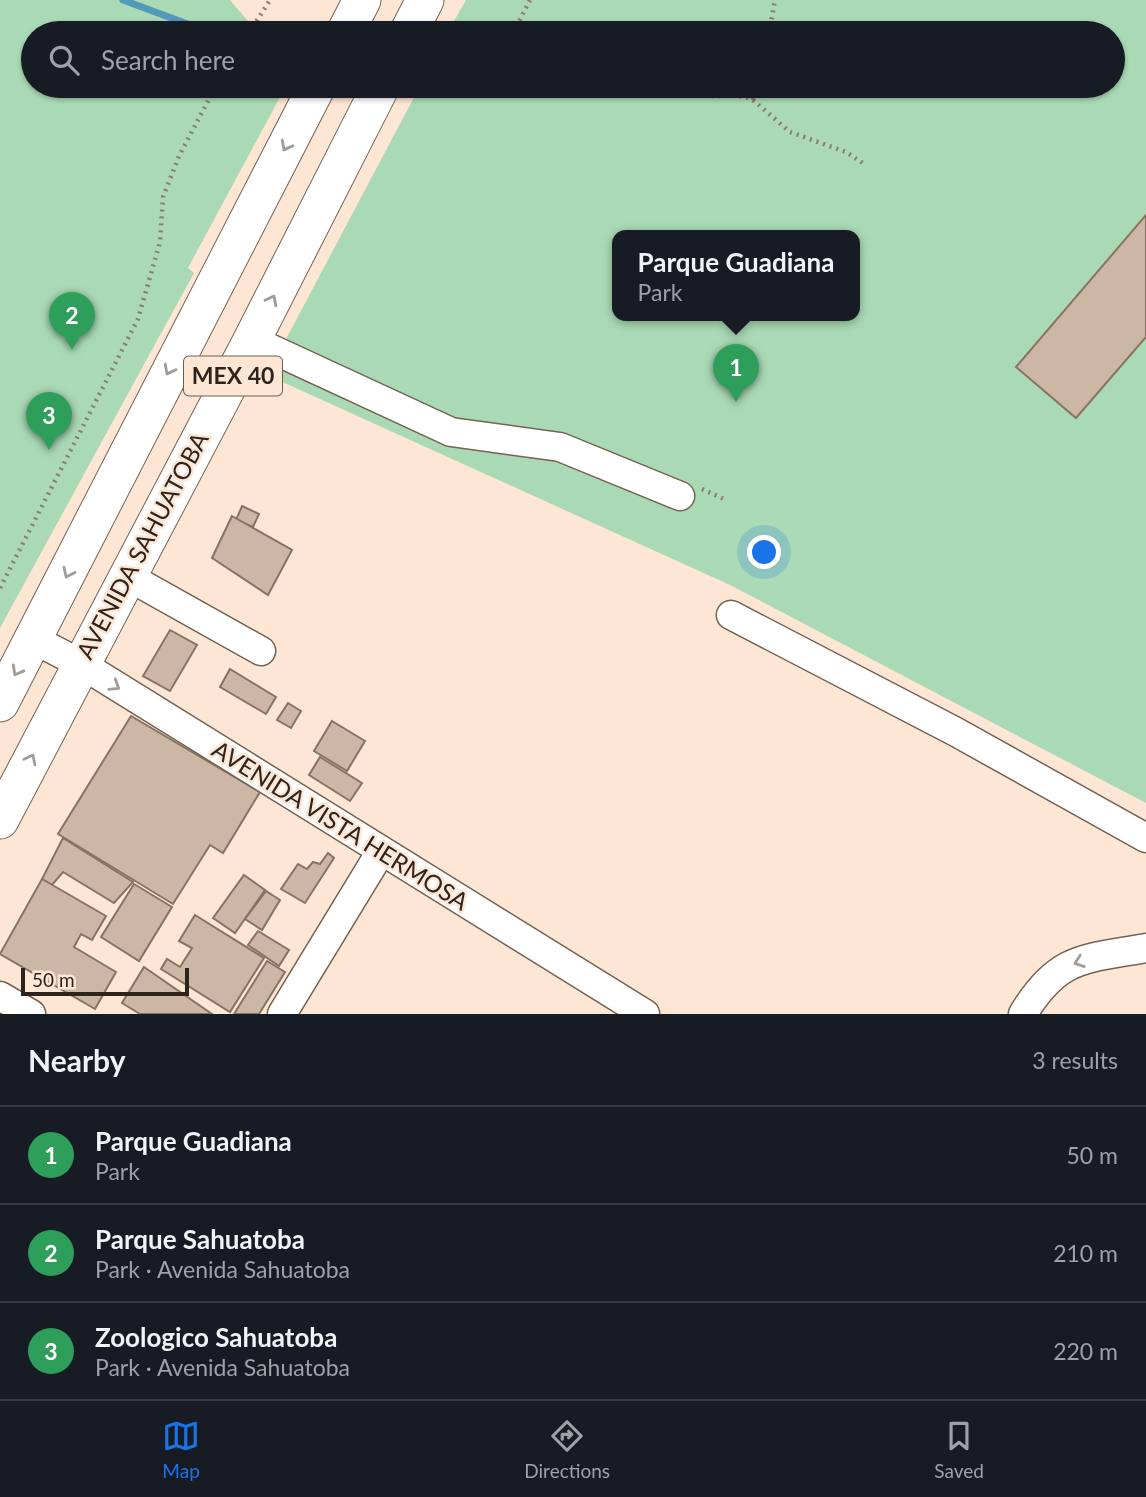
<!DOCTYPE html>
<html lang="en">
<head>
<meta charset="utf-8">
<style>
  :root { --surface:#171b24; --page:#242831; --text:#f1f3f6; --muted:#9ea1a6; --line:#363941; --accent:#1a73e8 }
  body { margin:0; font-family:Lato,sans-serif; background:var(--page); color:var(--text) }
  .scale { position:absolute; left:21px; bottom:18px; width:168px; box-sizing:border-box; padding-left:7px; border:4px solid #2d241e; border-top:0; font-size:19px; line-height:24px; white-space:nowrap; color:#2d241e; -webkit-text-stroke:5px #fee6d4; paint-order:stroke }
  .you { position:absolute; left:765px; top:553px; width:24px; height:24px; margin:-18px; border:5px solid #fff; border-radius:50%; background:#1a73e8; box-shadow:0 0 0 10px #1a73e833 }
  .badge { display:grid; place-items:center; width:46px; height:46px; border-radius:50%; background:var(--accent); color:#fff; font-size:23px; font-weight:700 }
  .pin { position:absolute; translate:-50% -58px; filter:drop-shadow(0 2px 4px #0008) }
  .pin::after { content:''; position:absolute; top:37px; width:24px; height:21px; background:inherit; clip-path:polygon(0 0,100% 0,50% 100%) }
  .popup { position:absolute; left:612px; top:230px; width:248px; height:91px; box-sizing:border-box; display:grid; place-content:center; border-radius:14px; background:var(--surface); filter:drop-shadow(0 2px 5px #0005); font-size:23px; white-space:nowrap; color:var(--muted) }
  .popup b { font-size:26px; color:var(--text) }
  .popup::after { content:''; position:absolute; left:50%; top:100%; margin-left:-14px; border:14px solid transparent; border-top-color:var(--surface) }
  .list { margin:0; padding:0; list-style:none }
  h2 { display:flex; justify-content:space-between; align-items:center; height:91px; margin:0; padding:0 28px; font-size:30px }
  h2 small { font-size:23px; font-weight:400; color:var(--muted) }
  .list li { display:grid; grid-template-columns:46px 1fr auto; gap:21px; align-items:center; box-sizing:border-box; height:98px; padding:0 28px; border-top:2px solid var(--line) }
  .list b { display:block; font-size:26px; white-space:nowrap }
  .list p { margin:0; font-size:23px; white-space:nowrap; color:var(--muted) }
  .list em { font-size:23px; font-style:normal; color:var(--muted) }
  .icon { flex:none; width:38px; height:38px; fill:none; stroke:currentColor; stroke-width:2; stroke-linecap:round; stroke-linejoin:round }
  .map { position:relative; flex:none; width:1146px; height:1014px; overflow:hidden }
  .search { position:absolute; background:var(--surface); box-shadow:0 2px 5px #0004; left:21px; right:21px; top:21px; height:77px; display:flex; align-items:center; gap:18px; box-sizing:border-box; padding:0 24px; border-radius:38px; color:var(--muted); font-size:26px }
  .sheet { height:385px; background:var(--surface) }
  nav { display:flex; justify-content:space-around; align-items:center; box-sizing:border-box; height:98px; border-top:2px solid var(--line); background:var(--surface); font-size:19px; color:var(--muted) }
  nav a { display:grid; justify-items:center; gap:4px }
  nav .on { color:var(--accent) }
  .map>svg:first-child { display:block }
</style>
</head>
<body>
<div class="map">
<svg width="1146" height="1014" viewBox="0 0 1146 1014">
  <rect width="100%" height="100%" fill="#fee6d4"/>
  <g fill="#aadab5" fill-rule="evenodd">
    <path d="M0,0H230L258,33H33V86H286L188,268L194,273L0,628Z"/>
    <path d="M466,0H1146V803L730,585L267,375L420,86H1113V33H447ZM617,236H855V316H617Z"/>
  </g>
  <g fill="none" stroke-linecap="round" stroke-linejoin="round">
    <path stroke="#549ab8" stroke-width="7" d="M123,0L209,32"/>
  </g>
  <g fill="#ccb6a4" stroke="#887363" stroke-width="2">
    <path d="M1146,215V337L1076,418L1016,367Z"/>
    <path d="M242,506L259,514L253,527L236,520Z"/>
    <path d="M232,516L292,550L268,595L212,558Z"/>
    <path d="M170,630L197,645L170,691L143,676Z"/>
    <path d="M230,669L276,697L266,714L220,687Z"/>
    <path d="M288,703L301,711L291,728L277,720Z"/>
    <path d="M131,716L260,792L223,853L210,845L173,904L58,834Z"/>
    <path d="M332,721L365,741L347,771L314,751Z"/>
    <path d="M320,757L362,783L350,801L309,775Z"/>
    <path d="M63,838L133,882L114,903L63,872L52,885L42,879Z"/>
    <path d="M328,853L334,858L305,903L281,889L298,864L307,869L313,862L320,864Z"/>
    <path d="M244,875L265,890L235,933L213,918Z"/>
    <path d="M42,879L106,916L92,940L81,934L74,947L116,972L95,1009L0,954Z"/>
    <path d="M134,884L172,907L139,961L101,937Z"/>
    <path d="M266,891L280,900L262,930L245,919Z"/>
    <path d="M195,915L264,958L230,1012L161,969L167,959L180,967L192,948L179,941Z"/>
    <path d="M258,931L289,950L279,966L248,945Z"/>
    <path d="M267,961L285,972L259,1014H234Z"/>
    <path d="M144,967L212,1014H140L122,1003Z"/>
  </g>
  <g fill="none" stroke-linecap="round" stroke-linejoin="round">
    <g stroke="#766252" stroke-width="31">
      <g id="minor">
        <path d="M252,340L451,432L560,447L680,496"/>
        <path d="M127,576L261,651"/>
        <path d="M731,615L956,732L1146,838"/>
        <path d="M35,640L81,664L645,1014"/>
        <path d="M0,996L31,1014"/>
        <path d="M282,1014L380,853"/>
        <path d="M1023,1014C1058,956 1084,959 1146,948"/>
      </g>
    </g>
    <g stroke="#766252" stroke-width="39">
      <g id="major">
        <path d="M345,33L362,0"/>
        <path d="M408,33L425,0"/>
        <path d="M0,703L317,86"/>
        <path d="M0,820L252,340L381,86"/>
      </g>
    </g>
    <g stroke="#8c7c71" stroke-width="4.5" stroke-dasharray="2 5" stroke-linecap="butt">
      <path d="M249,33L270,0"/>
      <path d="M513,33L530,0"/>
      <path d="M539,33L569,28L592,33"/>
      <path d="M769,33L775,0"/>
      <path d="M686,86C706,105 730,89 753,100L756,86"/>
      <path d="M753,100L790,132L846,152L866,165"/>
      <path d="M702,489L724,499"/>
      <path d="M0,588L138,319L160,242L163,197L179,156L216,86"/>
    </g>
    <use href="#minor" stroke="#fff" stroke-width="28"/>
    <use href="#major" stroke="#fff" stroke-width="37"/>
  </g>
  <defs><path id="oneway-chevron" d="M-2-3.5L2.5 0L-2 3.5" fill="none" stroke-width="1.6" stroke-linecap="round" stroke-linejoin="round" transform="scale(1.75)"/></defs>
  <g stroke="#a09c9a">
    <use href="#oneway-chevron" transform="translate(286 146) rotate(118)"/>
    <use href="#oneway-chevron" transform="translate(272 300) rotate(-63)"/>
    <use href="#oneway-chevron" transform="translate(169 370) rotate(118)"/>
    <use href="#oneway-chevron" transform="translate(68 573) rotate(116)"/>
    <use href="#oneway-chevron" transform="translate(17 671) rotate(119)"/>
    <use href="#oneway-chevron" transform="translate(115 686) rotate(32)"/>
    <use href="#oneway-chevron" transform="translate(31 759) rotate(-63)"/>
    <use href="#oneway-chevron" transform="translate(1079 962) rotate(161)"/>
  </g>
  <g text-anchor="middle" stroke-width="5" stroke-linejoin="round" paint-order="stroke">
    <rect fill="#fee6d4" stroke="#6c5e55" stroke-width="2" x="184" y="356.5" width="98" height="39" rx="5"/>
    <g font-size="23" font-weight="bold" fill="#2d241e">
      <text x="233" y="384">MEX 40</text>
    </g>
    <g font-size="24" fill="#2d241e" stroke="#fee6d4">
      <text transform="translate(143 546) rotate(-62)" y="8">AVENIDA SAHUATOBA</text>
      <text transform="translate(340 826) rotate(32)" y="8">AVENIDA VISTA HERMOSA</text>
    </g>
  </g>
</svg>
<div class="scale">50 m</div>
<div class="you"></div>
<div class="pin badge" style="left:736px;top:402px;background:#2e9e5b">1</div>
<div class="popup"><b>Parque Guadiana</b>Park</div>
<div class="pin badge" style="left:72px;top:350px;background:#2e9e5b">2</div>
<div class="pin badge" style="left:49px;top:450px;background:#2e9e5b">3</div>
<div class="search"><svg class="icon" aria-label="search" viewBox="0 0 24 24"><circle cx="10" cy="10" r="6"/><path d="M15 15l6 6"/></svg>Search here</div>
</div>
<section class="sheet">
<h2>Nearby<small>3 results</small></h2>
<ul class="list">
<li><span class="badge" style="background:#2e9e5b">1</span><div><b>Parque Guadiana</b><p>Park</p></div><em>50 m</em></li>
<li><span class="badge" style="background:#2e9e5b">2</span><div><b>Parque Sahuatoba</b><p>Park · Avenida Sahuatoba</p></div><em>210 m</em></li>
<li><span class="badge" style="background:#2e9e5b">3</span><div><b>Zoologico Sahuatoba</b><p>Park · Avenida Sahuatoba</p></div><em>220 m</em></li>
</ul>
</section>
<nav>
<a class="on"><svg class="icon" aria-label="map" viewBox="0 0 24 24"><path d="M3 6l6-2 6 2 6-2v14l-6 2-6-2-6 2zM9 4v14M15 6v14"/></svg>Map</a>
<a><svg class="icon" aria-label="directions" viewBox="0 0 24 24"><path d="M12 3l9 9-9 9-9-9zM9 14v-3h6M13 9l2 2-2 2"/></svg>Directions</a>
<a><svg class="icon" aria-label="saved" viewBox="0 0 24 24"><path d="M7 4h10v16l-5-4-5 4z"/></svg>Saved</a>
</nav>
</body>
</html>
